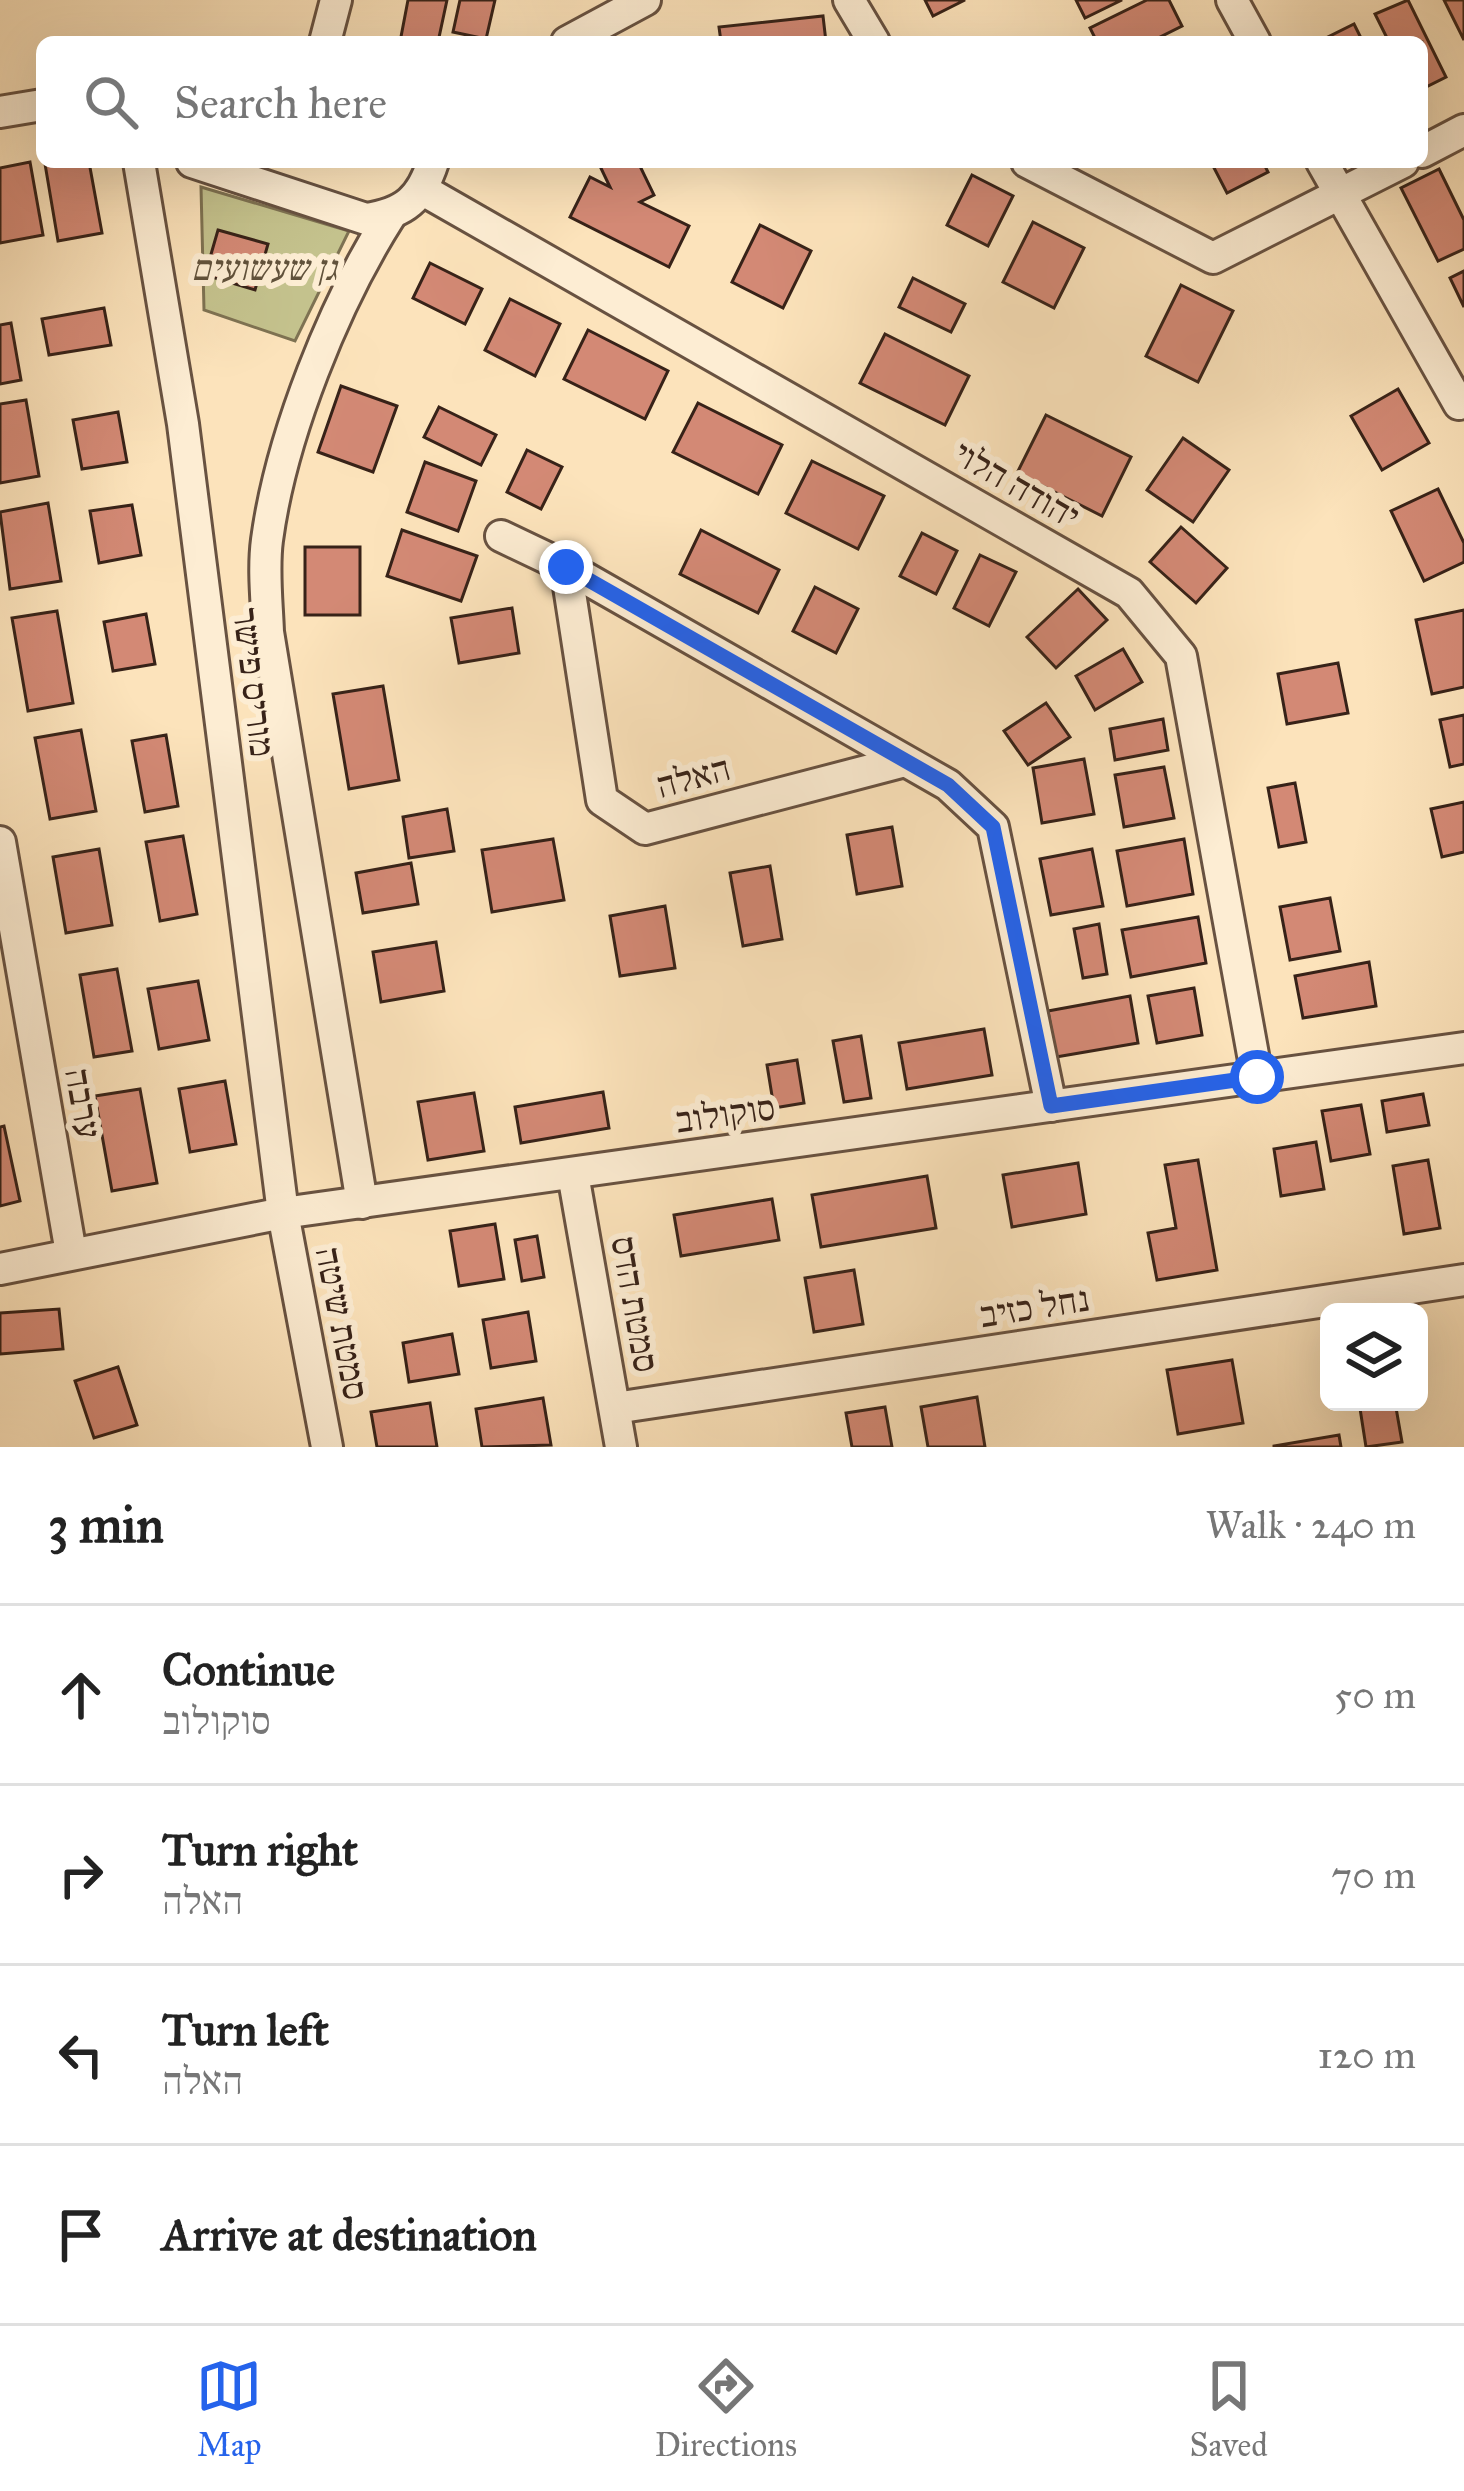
<!DOCTYPE html>
<html lang="en">
<head>
<meta charset="utf-8">
<style>
  :root { --surface:#fff; --page:#f6f6f6; --text:#222; --muted:#767676; --line:#e0e0e0; --accent:#2563eb }
  body { margin:0; font-family:"IM FELL Great Primer","Frank Ruhl Libre",serif; background:var(--page); color:var(--text) }
  .controls { position:absolute; right:36px; bottom:36px; display:grid; overflow:hidden; border-radius:18px; box-shadow:0 12px 48px #0002 }
  .controls button { width:108px; height:108px; display:grid; place-items:center; padding:0; border:0; border-bottom:3px solid var(--line); background:var(--surface); color:var(--text); font:60px sans-serif }
  .stop { position:absolute; width:36px; height:36px; margin:-27px; border:9px solid #2563eb; border-radius:50%; background:#fff }
  .stop.end { background:#2563eb; border-color:#fff; box-shadow:0 3px 12px #0008 }
  .list { margin:0; padding:0; list-style:none }
  h2 { display:flex; justify-content:space-between; align-items:center; height:156px; margin:0; padding:0 48px; font-size:51px }
  h2 small { font-size:39px; font-weight:400; color:var(--muted) }
  .list li { display:grid; grid-template-columns:78px 1fr auto; gap:36px; align-items:center; box-sizing:border-box; height:180px; padding:0 48px; border-top:3px solid var(--line) }
  .list b { display:block; font-size:45px; white-space:nowrap }
  .list p { margin:0; font-size:39px; white-space:nowrap; color:var(--muted) }
  .list em { font-size:39px; font-style:normal; color:var(--muted) }
  .icon { flex:none; width:66px; height:66px; fill:none; stroke:currentColor; stroke-width:2; stroke-linecap:round; stroke-linejoin:round }
  .map { position:relative; flex:none; width:1464px; height:1447px; overflow:hidden }
  .search { position:absolute; background:var(--surface); box-shadow:0 12px 48px #0002; left:36px; right:36px; top:36px; height:132px; display:flex; align-items:center; gap:30px; box-sizing:border-box; padding:0 42px; border-radius:18px; color:var(--muted); font-size:45px }
  .sheet { height:876px; background:var(--surface) }
  nav { display:flex; justify-content:space-around; align-items:center; box-sizing:border-box; height:168px; border-top:3px solid var(--line); background:var(--surface); font-size:33px; color:var(--muted) }
  nav a { display:grid; justify-items:center; gap:6px }
  nav .on { color:var(--accent) }
  .map>svg:first-child { display:block }
</style>
</head>
<body>
<div class="map">
<svg width="1464" height="1447" viewBox="0 0 1464 1447">
  <rect width="100%" height="100%" fill="#fce3bb"/>
  <filter id="stains"><feTurbulence type="fractalNoise" baseFrequency=".00167" numOctaves="4"/><feColorMatrix values="0 0 0 0 .2 0 0 0 0 .09 0 0 0 0 .02 0 0 0 .5 -.17"/></filter>
  <radialGradient id="worn" r=".72"><stop offset=".6" stop-color="#630" stop-opacity="0"/><stop offset="1" stop-color="#630" stop-opacity=".3"/></radialGradient>
  <path fill="#c4c28d" stroke="#7e7252" stroke-width="3" d="M201,187L349,231L295,341L204,310Z"/>
  <g fill="#d38975" stroke="#372218" stroke-width="3">
    <path d="M408,0H447L438,42H400Z"/>
    <path d="M460,0H495L486,39L453,32Z"/>
    <path d="M925,0H965L933,16Z"/>
    <path d="M1076,0H1122L1085,18Z"/>
    <path d="M1147,0H1169L1182,26L1150,42H1097L1090,28Z"/>
    <path d="M1408,0L1446,77L1422,89V42H1389L1375,14Z"/>
    <path d="M1444,0H1464V40Z"/>
    <path d="M823,16L826,42H721L719,27Z"/>
    <path d="M1354,24L1363,42H1323L1322,40Z"/>
    <path d="M30,162L43,235L0,243V168Z"/>
    <path d="M89,162L102,233L58,241L45,164Z"/>
    <path d="M598,162H638L654,195L640,202L689,226L669,267L570,217L590,177L610,187Z"/>
    <path d="M1211,162H1263L1268,172L1227,193Z"/>
    <path d="M1439,169L1464,220V249L1438,261L1401,188Z"/>
    <path d="M972,175L1013,196L988,246L947,225Z"/>
    <path d="M1033,222L1084,248L1054,308L1003,282Z"/>
    <path d="M760,225L811,251L783,308L732,282Z"/>
    <path d="M218,230L268,244L255,290L205,275Z"/>
    <path d="M430,263L482,289L465,324L413,298Z"/>
    <path d="M1464,271V307L1450,278Z"/>
    <path d="M913,278L965,304L951,332L899,307Z"/>
    <path d="M1181,285L1233,311L1198,382L1146,356Z"/>
    <path d="M510,299L560,324L535,376L485,350Z"/>
    <path d="M104,308L111,345L49,355L42,319Z"/>
    <path d="M11,323L21,380L0,384V325Z"/>
    <path d="M588,330L668,371L645,419L564,379Z"/>
    <path d="M885,334L969,376L945,425L860,383Z"/>
    <path d="M341,386L397,406L373,472L318,452Z"/>
    <path d="M1398,389L1429,443L1382,470L1351,416Z"/>
    <path d="M26,400L39,476L0,483V404Z"/>
    <path d="M698,403L782,445L758,494L673,452Z"/>
    <path d="M439,407L496,435L481,465L424,437Z"/>
    <path d="M118,412L127,462L82,469L73,420Z"/>
    <path d="M1046,415L1131,457L1102,516L1017,473Z"/>
    <path d="M1183,438L1229,470L1193,522L1147,490Z"/>
    <path d="M527,450L562,467L541,509L507,492Z"/>
    <path d="M812,461L884,496L858,549L786,513Z"/>
    <path d="M425,462L476,481L458,531L407,512Z"/>
    <path d="M1438,489L1464,543V562L1424,581L1391,511Z"/>
    <path d="M48,503L61,581L10,589L0,512Z"/>
    <path d="M132,505L141,555L99,563L90,511Z"/>
    <path d="M1181,527L1227,568L1196,603L1150,562Z"/>
    <path d="M402,530L477,556L461,601L387,576Z"/>
    <path d="M701,530L779,570L758,613L680,574Z"/>
    <path d="M922,533L957,551L936,594L900,576Z"/>
    <rect x="305" y="547" width="55" height="68"/>
    <path d="M980,555L1016,572L989,626L954,608Z"/>
    <path d="M815,587L858,609L836,653L793,631Z"/>
    <path d="M1078,589L1107,620L1056,668L1027,637Z"/>
    <path d="M512,608L519,653L459,663L451,618Z"/>
    <path d="M1464,610V687L1432,694L1416,620Z"/>
    <path d="M57,611L73,703L28,711L12,618Z"/>
    <path d="M146,614L155,664L113,671L104,622Z"/>
    <path d="M1123,649L1142,682L1095,710L1076,676Z"/>
    <path d="M1338,663L1348,713L1287,724L1278,674Z"/>
    <path d="M383,686L399,780L349,789L333,694Z"/>
    <path d="M1046,703L1070,737L1028,765L1004,731Z"/>
    <path d="M1464,715V764L1450,767L1440,720Z"/>
    <path d="M1163,719L1168,750L1115,760L1110,729Z"/>
    <path d="M81,730L96,811L50,819L35,738Z"/>
    <path d="M166,735L178,806L145,812L132,741Z"/>
    <path d="M1084,759L1094,814L1042,823L1033,768Z"/>
    <path d="M1164,767L1174,818L1124,827L1115,775Z"/>
    <path d="M1295,783L1306,842L1279,847L1268,788Z"/>
    <path d="M1464,802V852L1442,857L1431,809Z"/>
    <path d="M447,809L454,851L409,858L403,817Z"/>
    <path d="M892,827L902,886L857,894L847,835Z"/>
    <path d="M183,836L197,914L160,921L146,842Z"/>
    <path d="M553,839L564,900L492,912L482,850Z"/>
    <path d="M1184,839L1193,894L1127,906L1117,851Z"/>
    <path d="M99,849L112,925L66,933L53,857Z"/>
    <path d="M1092,849L1103,906L1051,915L1040,859Z"/>
    <path d="M411,863L418,904L363,913L356,873Z"/>
    <path d="M770,866L782,939L743,946L730,873Z"/>
    <path d="M1330,898L1340,951L1290,960L1280,907Z"/>
    <path d="M665,906L675,968L620,976L610,916Z"/>
    <path d="M1198,917L1206,963L1131,977L1122,930Z"/>
    <path d="M1099,924L1107,974L1083,978L1074,929Z"/>
    <path d="M436,942L444,991L381,1002L373,952Z"/>
    <path d="M1369,962L1376,1006L1303,1018L1295,976Z"/>
    <path d="M117,969L132,1051L94,1057L80,975Z"/>
    <path d="M198,981L209,1040L159,1049L148,989Z"/>
    <path d="M1194,988L1202,1035L1157,1043L1148,996Z"/>
    <path d="M1130,996L1138,1043L1056,1057L1048,1011Z"/>
    <path d="M984,1029L992,1075L907,1089L899,1043Z"/>
    <path d="M861,1036L871,1098L844,1102L833,1041Z"/>
    <path d="M797,1060L804,1103L774,1108L767,1065Z"/>
    <path d="M225,1081L236,1144L190,1152L179,1089Z"/>
    <path d="M140,1089L157,1183L112,1191L95,1096Z"/>
    <path d="M603,1092L609,1128L521,1143L515,1107Z"/>
    <path d="M474,1093L484,1151L428,1160L418,1102Z"/>
    <path d="M1423,1094L1429,1125L1387,1132L1382,1101Z"/>
    <path d="M1361,1105L1370,1154L1331,1161L1322,1111Z"/>
    <path d="M4,1126L20,1201L0,1206V1127Z"/>
    <path d="M1316,1142L1324,1189L1281,1196L1274,1149Z"/>
    <path d="M1198,1160L1217,1270L1157,1280L1148,1233L1176,1228L1165,1165Z"/>
    <path d="M1428,1160L1440,1228L1404,1234L1393,1166Z"/>
    <path d="M1078,1163L1086,1214L1012,1227L1003,1175Z"/>
    <path d="M927,1176L936,1228L821,1247L812,1195Z"/>
    <path d="M772,1199L779,1240L681,1256L674,1215Z"/>
    <path d="M495,1224L504,1279L459,1286L450,1231Z"/>
    <path d="M537,1236L544,1277L522,1281L515,1240Z"/>
    <path d="M854,1270L863,1324L814,1332L805,1278Z"/>
    <path d="M59,1309L63,1349L0,1354V1313Z"/>
    <path d="M528,1312L536,1361L491,1368L483,1320Z"/>
    <path d="M452,1334L459,1374L409,1382L403,1343Z"/>
    <path d="M1232,1360L1243,1423L1178,1434L1167,1370Z"/>
    <path d="M118,1367L137,1425L94,1438L75,1381Z"/>
    <path d="M977,1397L985,1447H928L921,1407Z"/>
    <path d="M543,1398L551,1445L482,1447L476,1409Z"/>
    <path d="M1359,1402H1395L1402,1442L1366,1447Z"/>
    <path d="M430,1403L437,1447H377L371,1412Z"/>
    <path d="M885,1407L892,1447H852L846,1413Z"/>
    <path d="M1339,1435L1341,1447H1274V1446Z"/>
  </g>
  <g fill="none" stroke-linecap="round" stroke-linejoin="round">
    <g stroke="#685241" stroke-width="36">
      <g id="minor">
        <path d="M849,0L874,42"/>
        <path d="M1232,0L1255,42"/>
        <path d="M325,42L336,0"/>
        <path d="M567,42L645,0"/>
        <path d="M0,112L42,105"/>
        <path d="M1422,152L1464,130"/>
        <path d="M139,162L183,424L283,1213L327,1447"/>
        <path d="M192,162L366,219C405,213 421,199 433,162"/>
        <path d="M1027,162L1213,258L1403,162"/>
        <path d="M1322,162L1459,404"/>
        <path d="M423,190L1129,593L1181,656L1257,1077"/>
        <path d="M501,536L566,567L948,785L993,827L1051,1106"/>
        <path d="M566,567L602,800L645,829L901,762"/>
        <path d="M0,842L71,1253"/>
        <path d="M573,1174L621,1447"/>
        <path d="M362,1203L268,632C267,603 263,570 267,540C281,436 334,304 390,216"/>
        <path d="M0,1269L283,1213L1464,1048"/>
        <path d="M615,1408L1464,1280"/>
      </g>
    </g>
    <use href="#minor" stroke="#fdedd3" stroke-width="30"/>
  </g>
  <g fill="none" stroke-linecap="round" stroke-linejoin="round">
    <path stroke="#2563eb" stroke-width="15" d="M566,567L948,785L993,827L1051,1106L1257,1077"/>
  </g>
  <g text-anchor="middle" stroke-width="12" stroke-linejoin="round" paint-order="stroke">
    <g font-size="36" font-style="italic" fill="#61523b" stroke="#fdedd3">
      <text x="264" y="280">גן שעשועים</text>
    </g>
    <g font-size="36" fill="#372218" stroke="#fdedd3">
      <text transform="translate(1017 484) rotate(30)" y="13">יהודה הלוי</text>
      <text transform="translate(255 682) rotate(83)" y="13">מוריס פישר</text>
      <text transform="translate(693 776) rotate(-15)" y="13">האלה</text>
      <text transform="translate(84 1103) rotate(80)" y="13">ערבה</text>
      <text transform="translate(725 1113) rotate(-8)" y="13">סוקולוב</text>
      <text transform="translate(636 1304) rotate(80)" y="13">סמטת הדס</text>
      <text transform="translate(1034 1306) rotate(-9)" y="13">נחל כזיב</text>
      <text transform="translate(343 1323) rotate(79)" y="13">סמטת שיטה</text>
    </g>
  </g>
  <rect width="100%" height="100%" filter="url(#stains)"/>
  <rect width="100%" height="100%" fill="url(#worn)"/>
</svg>
<div class="controls">
<button><svg class="icon" aria-label="layers" viewBox="0 0 24 24"><path d="M12 4l9 5-9 5-9-5zM3 14l9 5 9-5"/></svg></button>
</div>
<div class="stop" style="left:1257px;top:1077px"></div>
<div class="stop end" style="left:566px;top:567px"></div>
<div class="search"><svg class="icon" aria-label="search" viewBox="0 0 24 24"><circle cx="10" cy="10" r="6"/><path d="M15 15l6 6"/></svg>Search here</div>
</div>
<section class="sheet">
<h2>3 min<small>Walk · 240 m</small></h2>
<ul class="list">
<li><svg class="icon" aria-label="ahead" viewBox="0 0 24 24"><path d="M12 20V5M6 11l6-6 6 6"/></svg><div><b>Continue</b><p>סוקולוב</p></div><em>50 m</em></li>
<li><svg class="icon" aria-label="right" viewBox="0 0 24 24"><path d="M7 20v-9h11M14 6l5 5-5 5"/></svg><div><b>Turn right</b><p>האלה</p></div><em>70 m</em></li>
<li><svg class="icon" aria-label="left" viewBox="0 0 24 24"><path d="M17 20v-9H6M10 6l-5 5 5 5"/></svg><div><b>Turn left</b><p>האלה</p></div><em>120 m</em></li>
<li><svg class="icon" aria-label="arrive" viewBox="0 0 24 24"><path d="M6 21V4h12l-3 4 3 4H6"/></svg><div><b>Arrive at destination</b></div></li>
</ul>
</section>
<nav>
<a class="on"><svg class="icon" aria-label="map" viewBox="0 0 24 24"><path d="M3 6l6-2 6 2 6-2v14l-6 2-6-2-6 2zM9 4v14M15 6v14"/></svg>Map</a>
<a><svg class="icon" aria-label="directions" viewBox="0 0 24 24"><path d="M12 3l9 9-9 9-9-9zM9 14v-3h6M13 9l2 2-2 2"/></svg>Directions</a>
<a><svg class="icon" aria-label="saved" viewBox="0 0 24 24"><path d="M7 4h10v16l-5-4-5 4z"/></svg>Saved</a>
</nav>
</body>
</html>
